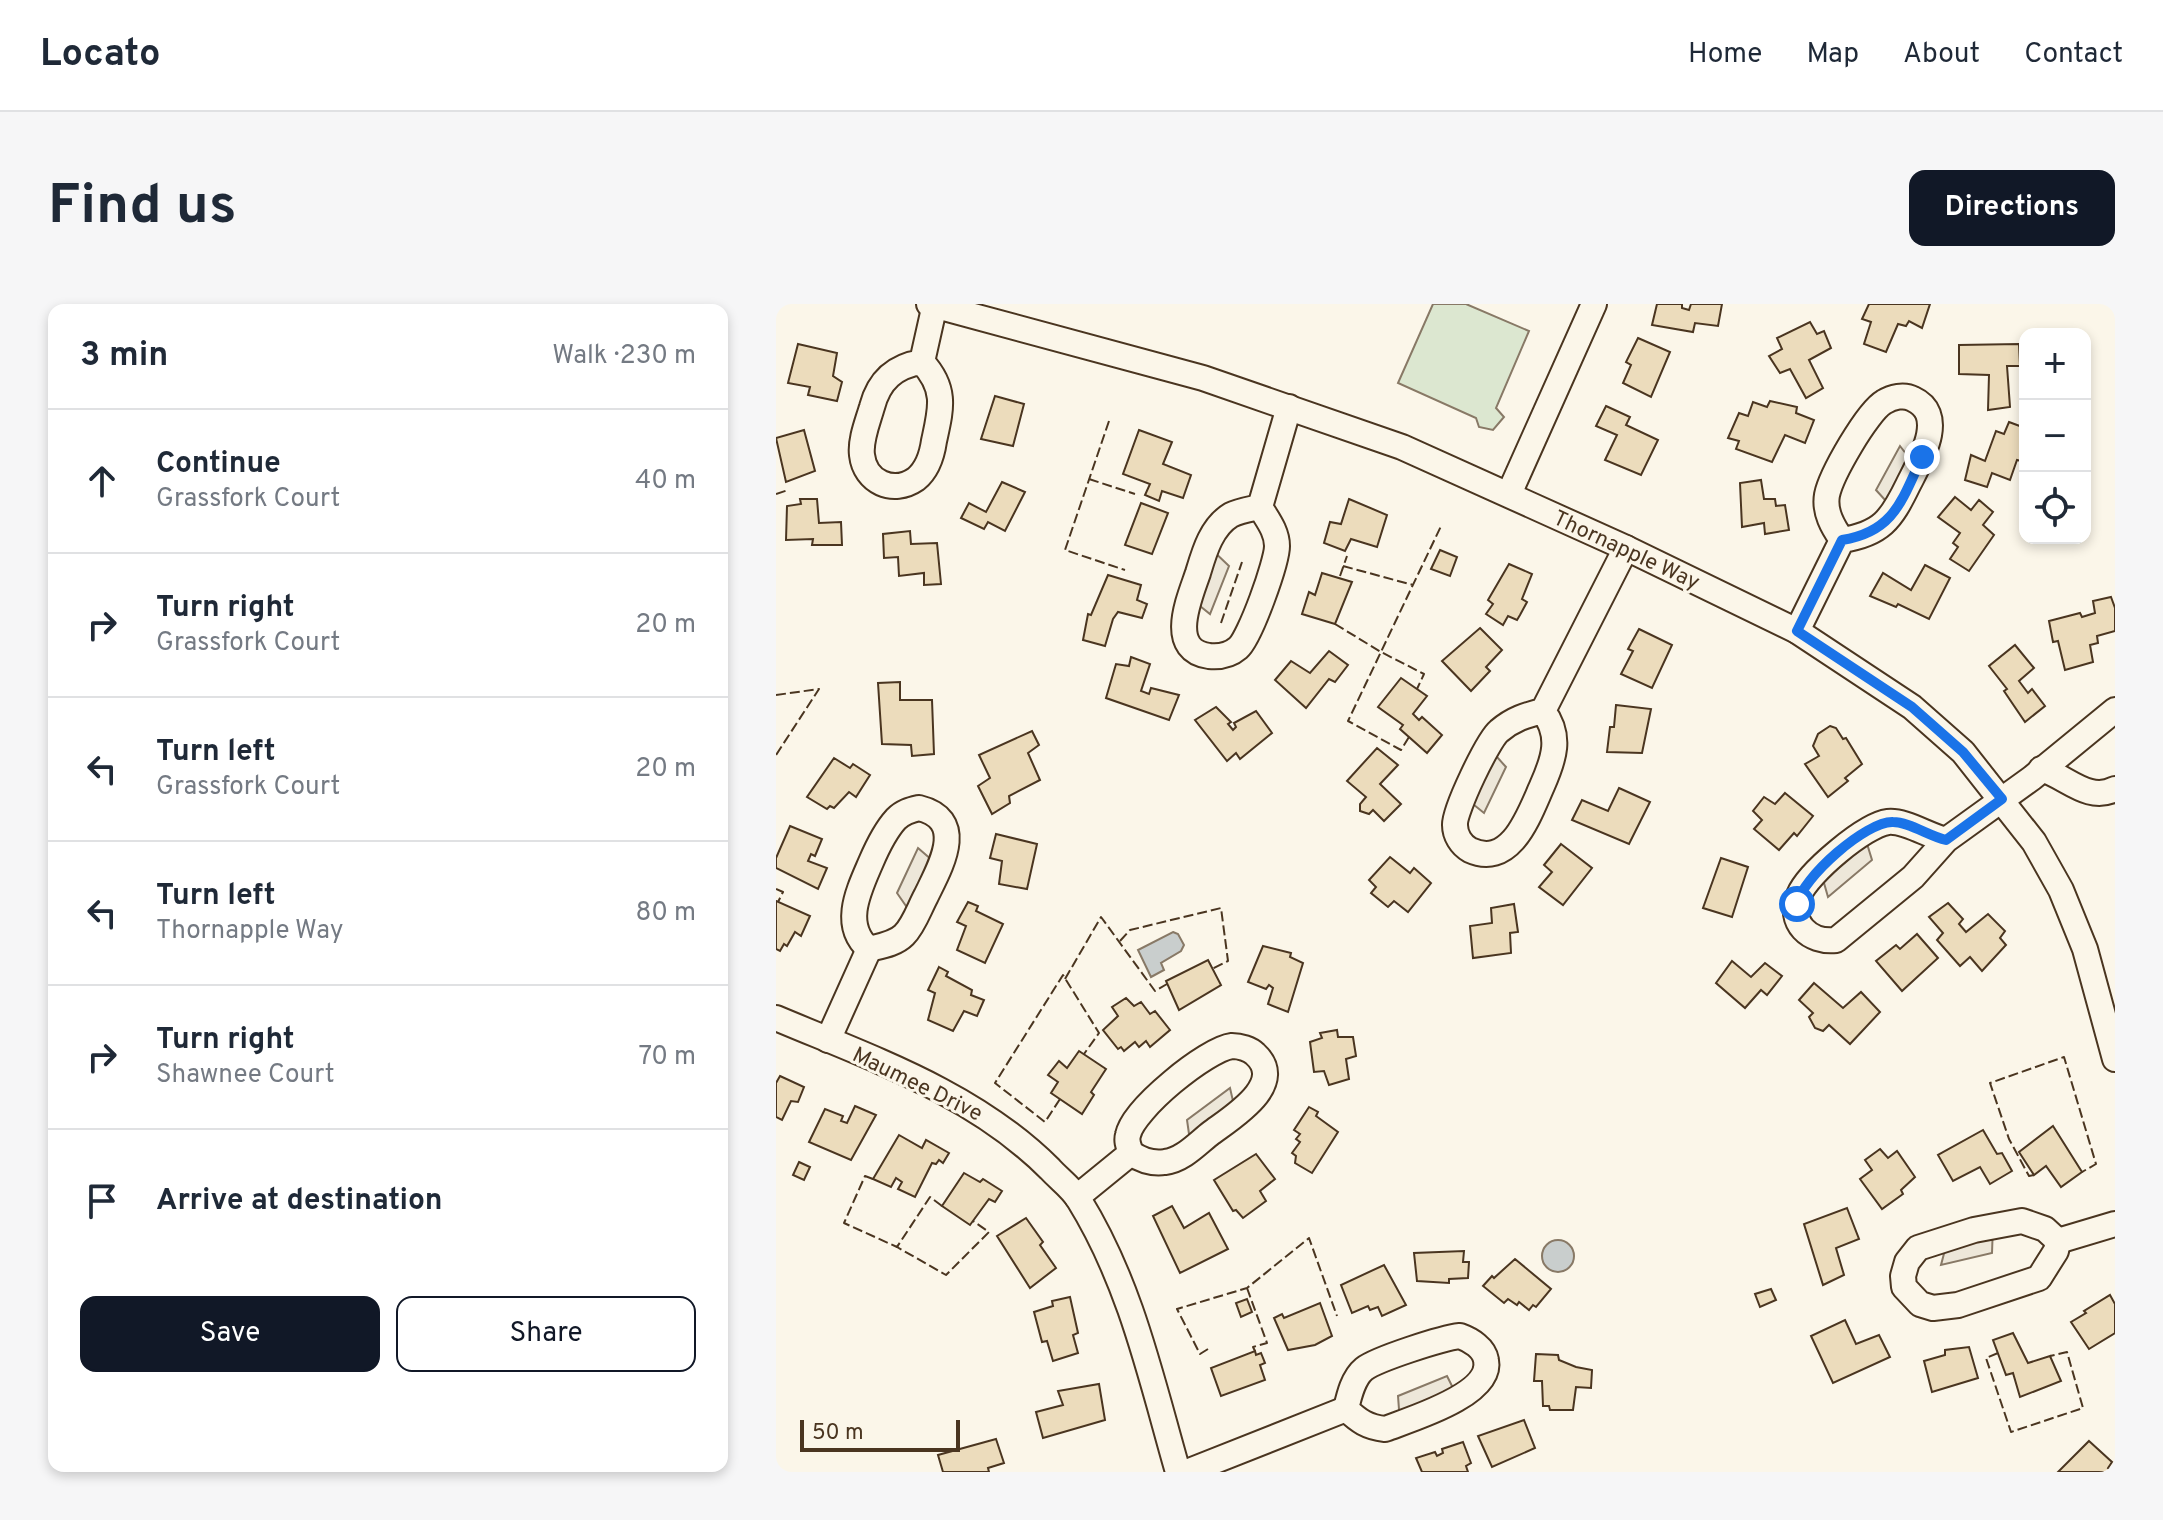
<!DOCTYPE html>
<html lang="en">
<head>
<meta charset="utf-8">
<style>
  :root { --surface:#fff; --page:#f6f6f7; --text:#1f2937; --muted:#747a83; --line:#e0e1e3; --accent:#111827 }
  body { margin:0; font-family:Overpass,sans-serif; background:var(--page); color:var(--text) }
  .controls { position:absolute; right:24px; top:24px; display:grid; overflow:hidden; border-radius:16px; box-shadow:0 4px 12px #0003 }
  .controls button { width:72px; height:72px; display:grid; place-items:center; padding:0; border:0; border-bottom:2px solid var(--line); background:var(--surface); color:var(--text); font:40px sans-serif }
  .scale { position:absolute; left:24px; bottom:20px; width:160px; box-sizing:border-box; padding-left:8px; border:4px solid #4a3520; border-top:0; font-size:22px; line-height:28px; white-space:nowrap; color:#4a3520; -webkit-text-stroke:6px #fbf6e9; paint-order:stroke }
  .stop { position:absolute; width:24px; height:24px; margin:-18px; border:6px solid #1a73e8; border-radius:50%; background:#fff }
  .stop.end { background:#1a73e8; border-color:#fff; box-shadow:0 2px 8px #0008 }
  .list { margin:0; padding:0; list-style:none }
  h2 { display:flex; justify-content:space-between; align-items:center; height:104px; margin:0; padding:0 32px; font-size:34px }
  h2 small { font-size:26px; font-weight:400; color:var(--muted) }
  .list li { display:grid; grid-template-columns:52px 1fr auto; gap:24px; align-items:center; box-sizing:border-box; height:144px; padding:0 32px; border-top:2px solid var(--line) }
  .list b { display:block; font-size:30px; white-space:nowrap }
  .list p { margin:0; font-size:26px; white-space:nowrap; color:var(--muted) }
  .list em { font-size:26px; font-style:normal; color:var(--muted) }
  .actions { display:flex; gap:16px; padding:24px 32px }
  .actions a { flex:1; padding:18px 0; border:2px solid var(--accent); border-radius:16px; text-align:center; font-size:28px; color:var(--accent) }
  .actions .main { background:var(--accent); color:#fff }
  .icon { flex:none; width:44px; height:44px; fill:none; stroke:currentColor; stroke-width:2; stroke-linecap:round; stroke-linejoin:round }
  .map { position:relative; flex:none; width:1339px; height:1168px; overflow:hidden; border-radius:16px }
  header { display:flex; align-items:center; gap:48px; box-sizing:border-box; height:112px; padding:0 40px; background:var(--surface); border-bottom:2px solid var(--line) }
  header strong { font-size:38px }
  nav { display:flex; gap:44px; margin-inline-start:auto; font-size:28px }
  .intro { display:flex; align-items:center; justify-content:space-between; box-sizing:border-box; height:192px; padding:0 48px }
  h1 { margin:0; font-size:56px }
  .button { padding:20px 36px; border-radius:16px; background:var(--accent); color:#fff; font-size:28px; font-weight:700 }
  main { display:flex; gap:48px; padding:0 48px }
  aside { flex:1; background:var(--surface); border-radius:16px; box-shadow:0 4px 12px #0003 }
  .map>svg:first-child { display:block }
</style>
</head>
<body>
<header>
<strong>Locato</strong>
<nav><a>Home</a><a>Map</a><a>About</a><a>Contact</a></nav>
</header>
<div class="intro"><h1>Find us</h1><a class="button">Directions</a></div>
<main>
<aside>
<h2>3 min<small>Walk · 230 m</small></h2>
<ul class="list">
<li><svg class="icon" aria-label="ahead" viewBox="0 0 24 24"><path d="M12 20V5M6 11l6-6 6 6"/></svg><div><b>Continue</b><p>Grassfork Court</p></div><em>40 m</em></li>
<li><svg class="icon" aria-label="right" viewBox="0 0 24 24"><path d="M7 20v-9h11M14 6l5 5-5 5"/></svg><div><b>Turn right</b><p>Grassfork Court</p></div><em>20 m</em></li>
<li><svg class="icon" aria-label="left" viewBox="0 0 24 24"><path d="M17 20v-9H6M10 6l-5 5 5 5"/></svg><div><b>Turn left</b><p>Grassfork Court</p></div><em>20 m</em></li>
<li><svg class="icon" aria-label="left" viewBox="0 0 24 24"><path d="M17 20v-9H6M10 6l-5 5 5 5"/></svg><div><b>Turn left</b><p>Thornapple Way</p></div><em>80 m</em></li>
<li><svg class="icon" aria-label="right" viewBox="0 0 24 24"><path d="M7 20v-9h11M14 6l5 5-5 5"/></svg><div><b>Turn right</b><p>Shawnee Court</p></div><em>70 m</em></li>
<li><svg class="icon" aria-label="arrive" viewBox="0 0 24 24"><path d="M6 21V4h12l-3 4 3 4H6"/></svg><div><b>Arrive at destination</b></div></li>
</ul>
<div class="actions"><a class="main">Save</a><a>Share</a></div>
</aside>
<div class="map">
<svg width="1339" height="1168" viewBox="0 0 1339 1168">
  <rect width="100%" height="100%" fill="#fbf6e9"/>
  <path fill="#dce7d0" stroke="#887966" stroke-width="2" d="M657,0H690L753,27L720,104L728,113L717,126L703,123L700,114L622,79Z"/>
  <g fill="#ede7d9" stroke="#887966" stroke-width="2">
    <path d="M1124,142L1141,164L1119,207L1100,186Z"/>
    <path d="M432,242L453,262L434,310L414,294Z"/>
    <path d="M712,443L730,463L708,509L687,492Z"/>
    <path d="M1088,530L1096,556L1052,593L1044,565Z"/>
    <path d="M142,544L164,563L139,615L121,589Z"/>
    <path d="M454,784L460,810L415,844L411,816Z"/>
    <path d="M1217,921L1216,949L1165,961L1170,942Z"/>
    <path d="M671,1072L682,1094L624,1119L622,1092Z"/>
  </g>
  <g fill="#c9cecd" stroke="#887966" stroke-width="2">
    <path d="M397,628L402,630L408,641L405,647L385,659L388,666L375,673L362,646Z"/>
    <circle cx="782" cy="952" r="16"/>
  </g>
  <g fill="#ecdcbc" stroke="#4a3520" stroke-width="2">
    <path d="M881,0H906V4L913,6L915,0H946L942,22L919,19L917,28L876,21Z"/>
    <path d="M1093,0H1154L1146,24L1133,17L1130,22L1122,20L1110,48L1088,40L1095,18L1086,15Z"/>
    <path d="M1034,18L1041,30L1048,27L1055,44L1033,56L1047,84L1030,94L1014,65L1004,69L993,52L1006,45L1001,34Z"/>
    <path d="M862,34L894,48L875,93L847,79L855,61L850,58Z"/>
    <path d="M22,40L61,49L57,72L66,78L61,97L32,91L34,83L12,79Z"/>
    <path d="M1243,40L1244,62H1231L1234,103L1212,106L1213,71L1183,70V41Z"/>
    <path d="M219,92L248,100L237,142L205,135Z"/>
    <path d="M994,97L1021,103L1020,109L1038,116L1029,139L1009,131L996,158L960,145L963,137L952,134L963,109L972,112L977,98L991,103Z"/>
    <path d="M830,102L854,113L850,121L882,136L865,171L829,156L841,131L820,122Z"/>
    <path d="M1233,118L1249,124L1247,137L1249,158L1241,156L1234,176L1216,169L1211,183L1189,176L1195,151L1209,157L1220,127L1228,130Z"/>
    <path d="M28,126L39,167L10,178L0,134Z"/>
    <path d="M363,126L396,138L387,160L415,171L407,194L386,187L383,197L369,191L374,180L347,170Z"/>
    <path d="M985,176L988,195H999L1000,202L1009,201L1013,226L989,230L988,219L966,223L964,179Z"/>
    <path d="M226,178L249,188L229,227L212,218L208,225L185,214L193,199L210,208Z"/>
    <path d="M1179,193L1195,206L1203,196L1217,208L1207,221L1218,231L1193,267L1174,255L1182,243L1177,239L1184,229L1162,213Z"/>
    <path d="M24,195H41L43,219L65,218L66,241H36L37,235L10,236L11,202L25,200Z"/>
    <path d="M573,195L611,211L601,243L575,235L569,247L548,239L554,218L565,220Z"/>
    <path d="M365,199L392,209L376,250L349,241Z"/>
    <path d="M134,227L135,240L161,239L165,280L148,281V269L123,272L122,253L108,254L107,230Z"/>
    <path d="M664,246L681,253L674,272L655,265Z"/>
    <path d="M733,260L756,270L746,295L751,298L744,311L741,316L732,312L727,321L710,310L717,300L712,296Z"/>
    <path d="M1149,261L1174,274L1153,315L1122,300L1120,303L1094,292L1107,269L1135,286Z"/>
    <path d="M546,269L576,278L559,320L526,310L533,288L539,291Z"/>
    <path d="M332,271L365,281L361,296L371,300L366,314L342,308L337,315L329,342L307,336L312,310L315,311Z"/>
    <path d="M1335,293L1339,304V327L1321,332L1322,339L1314,341L1317,358L1289,366L1282,337L1277,338L1273,317L1304,309L1306,313L1319,309L1317,297Z"/>
    <path d="M704,324L726,346L710,363L714,367L695,387L666,357Z"/>
    <path d="M863,325L896,341L876,384L845,370L857,347L852,345Z"/>
    <path d="M1239,341L1258,364L1243,377L1252,389L1256,385L1269,402L1249,418L1228,387L1231,385L1213,362Z"/>
    <path d="M553,347L572,361L559,378L553,375L530,404L499,376L515,357L534,369Z"/>
    <path d="M355,353L374,360L365,387L373,390L375,384L403,391L393,416L330,394L340,360L353,362Z"/>
    <path d="M625,374L651,392L637,410L643,416L646,413L666,431L651,449L624,425L627,421L602,403Z"/>
    <path d="M124,378V396H156L158,450L136,452L135,441L106,440L102,379Z"/>
    <path d="M840,401L875,405L866,449L831,448L834,423H838Z"/>
    <path d="M440,403L455,418L452,420L457,426L460,423L458,419L480,407L496,429L464,455L460,449L451,457L419,416Z"/>
    <path d="M1054,422L1060,424L1067,435L1070,434L1086,460L1069,474L1072,477L1052,493L1029,460L1043,452L1037,442L1042,430Z"/>
    <path d="M256,427L263,441L252,449L264,476L233,492L234,499L216,510L202,482L214,474L203,451Z"/>
    <path d="M601,444L622,461L604,480L625,500L608,517L597,506L593,510L584,507V500L590,493L571,477Z"/>
    <path d="M58,454L74,464L77,460L94,471L80,493L73,488L58,504L54,502L51,505L31,493Z"/>
    <path d="M843,484L874,498L853,540L796,516L806,496L832,507Z"/>
    <path d="M1009,489L1037,512L1021,532L1018,529L1003,546L978,525L986,516L977,507L988,493L999,500Z"/>
    <path d="M14,522L46,535L39,552L35,550L32,557L51,564L42,585L0,564V554Z"/>
    <path d="M220,530L261,540L251,585L223,580L226,557L214,554Z"/>
    <path d="M785,540L816,564L787,601L763,583L776,568L768,561Z"/>
    <path d="M614,553L634,569L638,564L655,579L632,608L618,597L612,603L595,589L600,583L593,576Z"/>
    <path d="M945,554L972,563L956,613L927,604Z"/>
    <path d="M0,597L34,612L25,632L19,628L11,642L8,640L4,647L0,645Z"/>
    <path d="M192,598L202,602L200,607L227,620L209,659L181,646L190,622L181,618Z"/>
    <path d="M1172,599L1187,615L1183,620L1190,628L1212,610L1229,627L1224,634L1230,641L1206,667L1194,653L1184,662L1161,636L1167,629L1153,613Z"/>
    <path d="M738,600L742,628L734,629L735,649L697,654L694,622L716,619L715,604Z"/>
    <path d="M1141,630L1162,654L1126,687L1100,657L1120,641L1124,645Z"/>
    <path d="M487,642L515,649L514,653L527,659L512,708L492,700L497,684L493,681L490,685L472,678Z"/>
    <path d="M432,656L445,681L403,706L390,677Z"/>
    <path d="M956,657L975,673L989,659L1006,672L991,691L985,686L969,704L940,679Z"/>
    <path d="M163,663L172,668L170,672L196,686L195,691L208,696L201,712L188,707L177,727L152,716L159,689L152,686Z"/>
    <path d="M1038,679L1067,704L1085,688L1104,708L1074,740L1053,721L1047,727L1039,724L1033,713L1037,709L1023,696Z"/>
    <path d="M350,694L358,702L365,698L374,710L379,707L394,726L374,743L370,737L363,743L359,738L348,747L345,743L342,745L327,726L342,712L336,703Z"/>
    <path d="M561,726L562,733H577L580,752L570,755L573,775L553,781L548,767L538,768L534,738L546,734L544,729Z"/>
    <path d="M303,747L330,765L315,788L318,791L306,810L275,789L282,778L272,771L283,757L291,764Z"/>
    <path d="M4,772L28,783L22,798L15,797L6,816L0,813V779Z"/>
    <path d="M79,802L100,811L75,856L33,838L49,805L67,812L65,817L71,819Z"/>
    <path d="M533,803L542,808L540,812L562,828L536,869L519,859L520,852L516,849L524,838L520,835L524,830L518,826Z"/>
    <path d="M1277,822L1306,868L1285,883L1270,862L1258,871L1243,848Z"/>
    <path d="M1207,826L1221,850L1226,849L1236,867L1214,880L1204,863L1177,877L1162,851Z"/>
    <path d="M123,831L146,844L150,836L173,849L167,859L163,856L160,860L156,859L139,893L122,885L126,878L120,874L115,883L97,875Z"/>
    <path d="M1104,845L1112,854L1121,847L1139,873L1125,886L1127,890L1106,905L1084,875L1096,866L1089,856Z"/>
    <path d="M480,850L499,875L484,887L490,897L467,914L460,906L457,907L438,876Z"/>
    <path d="M23,858L34,863L28,876L17,871Z"/>
    <path d="M188,869L204,878L207,875L226,887L219,898L213,895L194,921L166,902Z"/>
    <path d="M396,902L408,924L433,909L452,945L404,969L377,912Z"/>
    <path d="M1071,904L1083,935L1060,944L1068,971L1047,981L1028,920Z"/>
    <path d="M250,914L267,938L264,941L280,964L254,984L221,932Z"/>
    <path d="M688,947L687,958H693L692,974L673,975V979L641,977L638,949Z"/>
    <path d="M739,955L775,985L760,1003L757,1001L753,1006L743,998L741,1001L732,995L728,999L707,982L716,972L718,974Z"/>
    <path d="M608,961L630,1001L606,1012L602,1003L594,1006L592,1002L576,1009L565,981Z"/>
    <path d="M995,985L1000,996L984,1003L979,990Z"/>
    <path d="M1334,991L1339,1000V1029L1313,1045L1295,1018L1310,1009L1308,1007Z"/>
    <path d="M294,993L302,1029L297,1031L302,1049L277,1057L271,1037L266,1038L258,1008L277,1002L276,997Z"/>
    <path d="M471,995L476,1008L465,1013L460,999Z"/>
    <path d="M544,999L556,1032L539,1041L512,1046L498,1014L506,1010L508,1014Z"/>
    <path d="M1069,1016L1080,1040L1103,1031L1114,1053L1057,1079L1035,1032Z"/>
    <path d="M1237,1029L1252,1059L1274,1052L1285,1077L1244,1093L1237,1069L1230,1071L1217,1036Z"/>
    <path d="M1193,1043L1202,1074L1156,1088L1148,1057L1169,1051V1046Z"/>
    <path d="M479,1047L480,1051L485,1049L489,1059L484,1061L489,1076L445,1092L435,1064Z"/>
    <path d="M760,1050L782,1051L783,1056L800,1063L816,1066L815,1084L800,1083L797,1106H774L773,1102H767L766,1077H758Z"/>
    <path d="M323,1080L329,1116L267,1134L260,1108L287,1101L282,1087Z"/>
    <path d="M748,1116L759,1144L716,1163L702,1132Z"/>
    <path d="M220,1135L228,1159L212,1164L213,1168H167L162,1151Z"/>
    <path d="M1313,1137L1336,1158L1332,1164L1336,1168H1282Z"/>
    <path d="M687,1138L695,1159L690,1162L692,1168H646L640,1154L659,1148L661,1152L667,1149L666,1145Z"/>
  </g>
  <g fill="none" stroke-linecap="round" stroke-linejoin="round">
    <g stroke="#4a3520" stroke-width="28">
      <g id="minor">
        <path d="M153,0L427,74L626,143L850,244L1021,327L1136,403L1187,448L1258,538L1285,586L1309,645L1339,755"/>
        <path d="M146,58C119,62 103,76 96,103C92,117 84,136 86,151C89,178 117,191 140,175C151,166 156,151 158,137C165,105 171,85 146,58L159,0"/>
        <path d="M733,190L818,0"/>
        <path d="M484,203C475,205 463,207 455,211C435,223 428,249 422,269C414,293 390,346 433,352C443,353 454,351 462,344C474,334 501,258 501,242C501,227 491,215 484,203L513,103"/>
        <path d="M1021,327L1066,236C1105,230 1115,216 1132,181C1144,157 1172,111 1137,95C1128,90 1116,93 1108,98C1091,108 1055,171 1051,191C1048,208 1057,223 1066,236"/>
        <path d="M767,407C750,411 737,415 723,427C712,436 678,507 679,521C679,531 685,541 694,546C735,565 753,511 766,482C778,455 786,432 767,407L850,244"/>
        <path d="M1265,465C1290,472 1312,499 1339,485"/>
        <path d="M143,504C192,516 164,563 150,592C143,605 138,621 128,631C119,640 105,642 93,645C65,621 83,586 95,558C101,544 109,527 120,515C127,508 134,506 143,504Z"/>
        <path d="M1170,536C1153,532 1128,516 1112,518C1089,521 1032,569 1023,591C1011,619 1034,639 1060,636L1137,573L1170,536L1256,474L1339,406"/>
        <path d="M0,714C97,755 198,789 274,865C283,875 296,884 303,896C355,980 375,1074 402,1168"/>
        <path d="M52,736L93,645"/>
        <path d="M301,893L355,849C353,843 350,838 352,831C357,805 431,745 456,742C464,742 474,745 479,750C512,780 455,814 435,829C422,839 407,856 389,858C376,860 365,856 355,849"/>
        <path d="M1246,917L1269,925L1282,937L1280,947L1263,974L1182,1001L1157,1004L1144,1000L1128,983L1127,972L1131,958L1142,944L1198,926Z"/>
        <path d="M1282,937L1339,920"/>
        <path d="M684,1032C695,1036 708,1044 710,1056C717,1091 635,1115 609,1125C591,1123 583,1117 570,1105C573,1092 577,1074 588,1065C601,1055 666,1034 684,1032Z"/>
        <path d="M411,1168L570,1105"/>
      </g>
    </g>
    <use href="#minor" stroke="#fbf6e9" stroke-width="24"/>
    <g stroke="#4a3520" stroke-width="2" stroke-dasharray="10 4" stroke-linecap="butt">
      <path d="M333,117L289,246L349,266"/>
      <path d="M313,175L359,190"/>
      <path d="M0,190L12,186"/>
      <path d="M567,262L637,281"/>
      <path d="M564,272L571,252"/>
      <path d="M445,319L466,258"/>
      <path d="M559,320L605,348L648,370L641,385"/>
      <path d="M0,391L43,385L0,451"/>
      <path d="M633,433L625,446L572,417L666,220"/>
      <path d="M0,585L7,588L2,598"/>
      <path d="M344,637L354,626L445,604L452,657L436,665"/>
      <path d="M289,675L325,613L379,687L391,680"/>
      <path d="M284,795L269,818L219,779L287,671L323,729L308,750"/>
      <path d="M1258,871L1253,872L1233,835L1214,779L1288,753L1320,860L1306,868"/>
      <path d="M97,875L89,872L68,919L121,943L122,941"/>
      <path d="M166,902L154,893L121,943L170,971L213,928L197,917"/>
      <path d="M471,984L491,1039L477,1043L479,1047"/>
      <path d="M432,1045L424,1050L401,1005L471,984L533,934L561,1012"/>
      <path d="M1222,1049L1210,1054L1235,1128L1307,1104L1291,1048L1274,1052"/>
    </g>
  </g>
  <g fill="none" stroke-linecap="round" stroke-linejoin="round">
    <path stroke="#1a73e8" stroke-width="10" d="M1021,600C1026,574 1090,517 1117,518C1133,518 1153,532 1170,536L1226,495L1187,448L1136,403L1021,327L1066,236C1118,228 1126,196 1146,153"/>
  </g>
  <g text-anchor="middle" stroke-width="6" stroke-linejoin="round" paint-order="stroke">
    <g font-size="22" fill="#4a3520" stroke="#fbf6e9">
      <text transform="translate(851 245) rotate(25)" y="8">Thornapple Way</text>
      <text transform="translate(142 779) rotate(26)" y="8">Maumee Drive</text>
    </g>
  </g>
</svg>
<div class="controls">
<button>+</button>
<button>−</button>
<button><svg class="icon" aria-label="locate" viewBox="0 0 24 24"><circle cx="12" cy="12" r="6"/><path d="M12 2v4M12 18v4M2 12h4M18 12h4"/></svg></button>
</div>
<div class="scale">50 m</div>
<div class="stop" style="left:1021px;top:600px"></div>
<div class="stop end" style="left:1146px;top:153px"></div>
</div>
</main>
</body>
</html>
